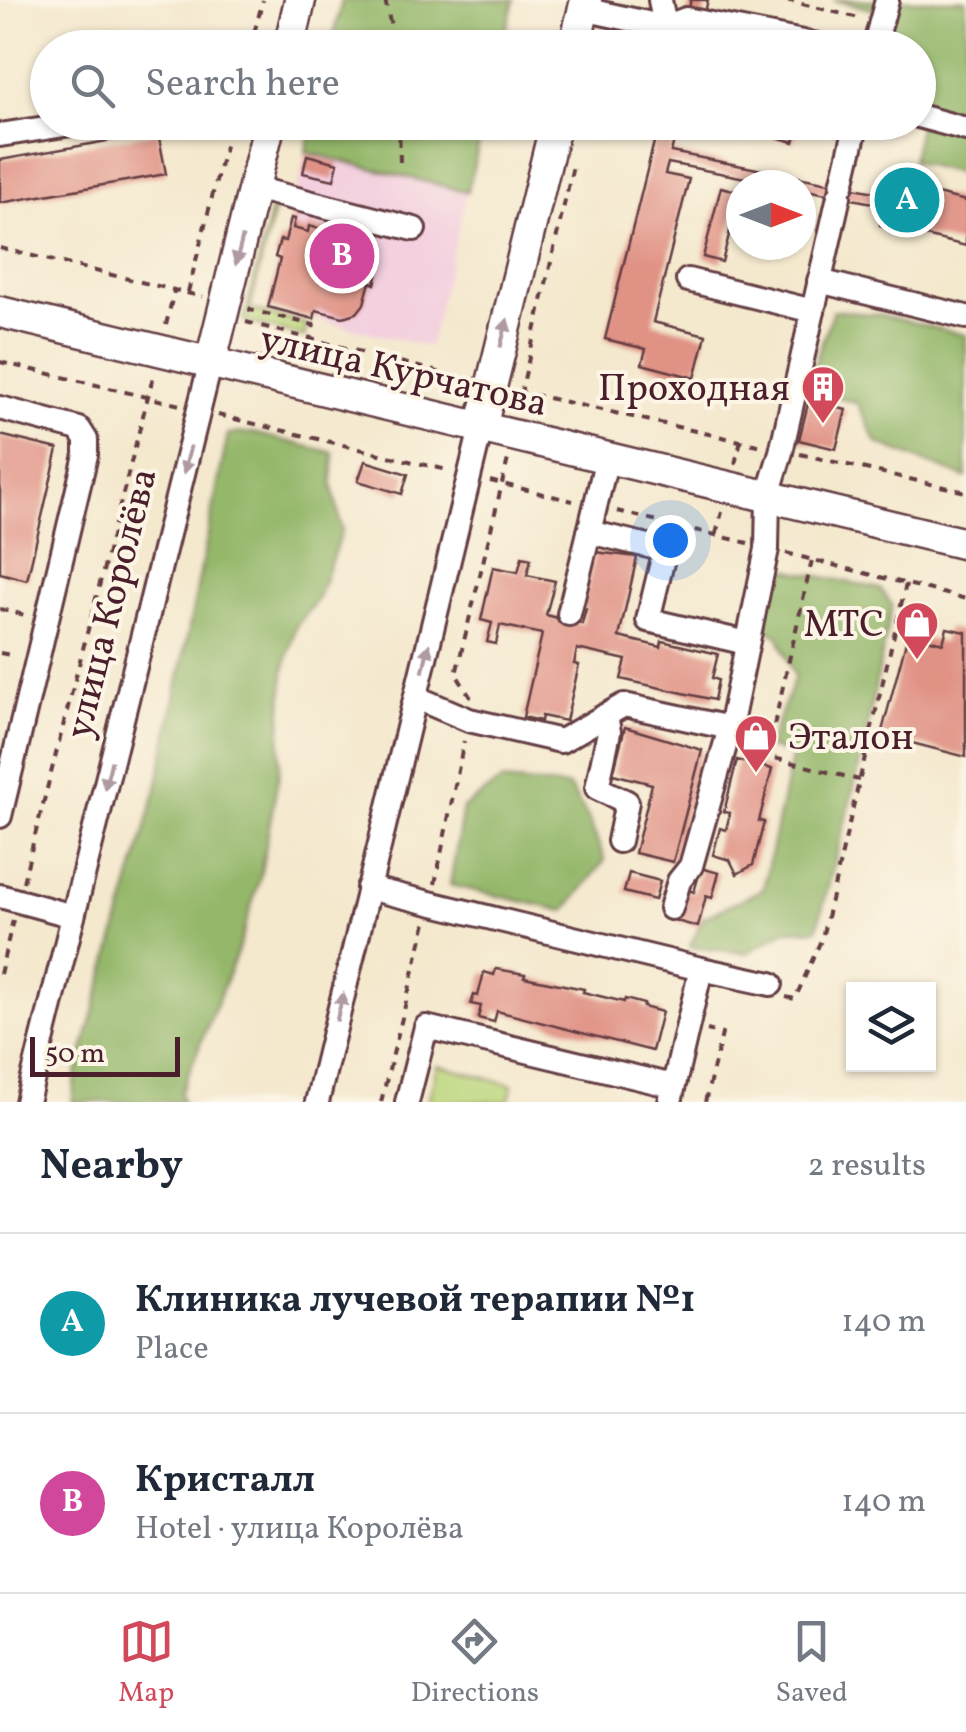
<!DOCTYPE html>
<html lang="en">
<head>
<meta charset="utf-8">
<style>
  :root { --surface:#fff; --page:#f2f2f3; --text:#1f2937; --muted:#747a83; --line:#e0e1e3; --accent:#d1495b }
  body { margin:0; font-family:Vollkorn,serif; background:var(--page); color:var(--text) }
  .controls { position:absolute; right:30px; bottom:30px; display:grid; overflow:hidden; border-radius:0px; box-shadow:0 2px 8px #0004 }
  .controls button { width:90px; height:90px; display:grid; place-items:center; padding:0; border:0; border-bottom:2px solid var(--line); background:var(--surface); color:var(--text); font:50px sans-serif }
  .compass { position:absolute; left:726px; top:170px; width:90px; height:90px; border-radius:50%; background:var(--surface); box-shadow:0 2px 8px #0004; rotate:90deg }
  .scale { position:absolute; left:30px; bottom:25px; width:150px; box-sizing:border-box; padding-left:10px; border:5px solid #4a1f2b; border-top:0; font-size:28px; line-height:35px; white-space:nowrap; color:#4a1f2b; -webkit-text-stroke:8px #fcf5e5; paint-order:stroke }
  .you { position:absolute; left:670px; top:540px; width:35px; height:35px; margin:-25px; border:8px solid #fff; border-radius:50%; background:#1a73e8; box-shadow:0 0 0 15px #1a73e833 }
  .badge { display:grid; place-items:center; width:65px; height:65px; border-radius:50%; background:var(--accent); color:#fff; font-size:32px; font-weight:700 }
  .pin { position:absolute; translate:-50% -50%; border:5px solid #fff; box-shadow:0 2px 10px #0006 }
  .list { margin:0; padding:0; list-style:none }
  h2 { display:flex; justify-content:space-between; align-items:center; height:130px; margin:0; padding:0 40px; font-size:42px }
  h2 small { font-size:32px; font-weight:400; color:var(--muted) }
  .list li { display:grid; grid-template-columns:65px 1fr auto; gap:30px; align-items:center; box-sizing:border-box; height:180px; padding:0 40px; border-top:2px solid var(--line) }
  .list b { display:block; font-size:38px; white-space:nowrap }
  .list p { margin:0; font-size:32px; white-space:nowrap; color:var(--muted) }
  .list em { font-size:32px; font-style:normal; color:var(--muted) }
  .icon { flex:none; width:55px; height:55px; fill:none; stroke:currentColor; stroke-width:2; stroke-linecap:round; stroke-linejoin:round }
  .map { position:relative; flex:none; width:966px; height:1102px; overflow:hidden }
  .search { position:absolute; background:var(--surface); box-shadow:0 2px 8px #0004; left:30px; right:30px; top:30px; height:110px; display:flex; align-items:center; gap:25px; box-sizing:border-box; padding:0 35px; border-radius:55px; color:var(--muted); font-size:38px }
  .sheet { height:490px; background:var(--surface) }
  nav { display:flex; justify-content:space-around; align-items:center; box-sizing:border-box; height:140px; border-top:2px solid var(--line); background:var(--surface); font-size:28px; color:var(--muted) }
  nav a { display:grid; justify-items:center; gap:5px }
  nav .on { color:var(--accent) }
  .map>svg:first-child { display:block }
</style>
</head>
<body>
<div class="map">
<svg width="966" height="1102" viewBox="0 0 966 1102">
  <rect width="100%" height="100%" fill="#fcf5e5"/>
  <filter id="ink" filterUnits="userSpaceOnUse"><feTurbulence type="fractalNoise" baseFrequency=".01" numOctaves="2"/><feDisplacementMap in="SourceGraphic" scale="20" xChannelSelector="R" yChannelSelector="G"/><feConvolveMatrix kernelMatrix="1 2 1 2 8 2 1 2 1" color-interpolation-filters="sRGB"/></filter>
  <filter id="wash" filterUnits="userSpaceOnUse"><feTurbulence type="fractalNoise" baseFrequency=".0048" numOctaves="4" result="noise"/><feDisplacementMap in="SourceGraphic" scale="40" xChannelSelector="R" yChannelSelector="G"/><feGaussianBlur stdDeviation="2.25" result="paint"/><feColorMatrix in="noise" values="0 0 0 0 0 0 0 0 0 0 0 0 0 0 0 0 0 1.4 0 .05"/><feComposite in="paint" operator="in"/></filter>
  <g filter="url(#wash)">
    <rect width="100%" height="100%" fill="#f4e8cd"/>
    <path fill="#f3cfdf" d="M306,152L467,192L429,347L268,307Z"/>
    <g fill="#bbd67b" stroke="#827a53" stroke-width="2.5">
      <path d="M273,201L276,202L250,309L307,324L304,337L244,321Z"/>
      <path d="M437,1065L513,1085L508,1102H428Z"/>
    </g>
    <g fill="#94b76b" stroke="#6f6b4b" stroke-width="2.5">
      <path d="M342,0H514L502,47H331Z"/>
      <path d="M833,0H966V168L957,173L912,161L921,115L918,48L889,47L893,14Z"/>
      <path d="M313,123V122L484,123L467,192L306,152Z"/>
      <path d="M833,310L881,315L966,335V478L877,443L857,403L806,389Z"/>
      <path d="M253,433L334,453L332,483L342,530L318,598L295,628L284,671L279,773L260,877L238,950L180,1094L183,1102H72L76,1076L157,788L228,434Z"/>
      <path d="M770,566L880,589L892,605L858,772L817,929L786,930L747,953L690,947L703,918L763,889L792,754L768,748L795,677L778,635L755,623Z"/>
      <path d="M501,781L569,787L587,816L605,860L565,911L450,885L463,808Z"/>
    </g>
    <g id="blocks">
      <g fill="#e09285">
        <path d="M691,0H708L696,48H679Z"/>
        <path d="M659,122H715L713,134L678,125L671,152L905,198L908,187L966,201V246L880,225L885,206L903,209L801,189V185H781L668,163L665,174L689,179L653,322L706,335L695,378L642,364L646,349L605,339Z"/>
        <path d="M720,122H799L794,142Z"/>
        <path d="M158,132L166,174L0,203V160Z"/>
        <path d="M307,155L338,163L334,180L303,173Z"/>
        <path d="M721,187L740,192L722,262L703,257Z"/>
        <path d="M291,218L295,219L293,228L308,232L309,226L348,236L351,240L371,246L370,251L378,253L373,270L378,272L375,284L370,282L364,304L357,313L343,317L316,310L314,319L268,307L280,259L275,257L280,240L285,241Z"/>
        <path d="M809,400L846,410L836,449L799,440Z"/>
        <path d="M0,435L58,449L27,580L0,573Z"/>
        <path d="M365,461L408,474L402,494L358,481Z"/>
        <path d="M595,552L637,557L619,637L661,647L662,641L718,654L712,678L718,680L714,700L621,679L626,660L577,649L574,664L579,665L566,721L542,716L541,721L523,717L542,634L500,625L496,644L487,642L492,623L481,620L493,567L518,572L522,557L531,559L527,575L555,581L546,615L582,624L586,609L582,608Z"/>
        <path d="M947,628L966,632V757L881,735L908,634L943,643Z"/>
        <path d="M625,727L702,750L673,862L635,853L652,784L613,774Z"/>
        <path d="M737,760L772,769L759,821L764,822L753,865L737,874L730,860L713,855L720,828L726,830L730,813L724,812Z"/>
        <path d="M701,868L719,873L712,898L706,896L698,927L676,921L685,889L694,892Z"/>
        <path d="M629,873L660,881L655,900L624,892Z"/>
        <path d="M496,969L525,974L524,977L584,989L583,992L624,1002L625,999L644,1004L643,1007L662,1012L652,1051L497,1011L494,1022L478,1018L481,1006L471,1004L474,995L478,996L484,972L494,975Z"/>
      </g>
    </g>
  </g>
  <g filter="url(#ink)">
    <use href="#blocks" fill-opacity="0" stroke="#643d43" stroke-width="2.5"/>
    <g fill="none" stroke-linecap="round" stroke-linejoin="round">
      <g stroke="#643d43" stroke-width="28">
        <g id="minor">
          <path d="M660,0L665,27"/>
          <path d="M583,9L665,27L686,19L833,48"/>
          <path d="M874,48L887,0"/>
          <path d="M918,116L966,129"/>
          <path d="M0,135L84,122"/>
          <path d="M842,185L857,122"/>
          <path d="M254,188L414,229"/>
          <path d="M688,280L813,311"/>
          <path d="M819,281L966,317"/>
          <path d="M0,408L79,429L86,440V455L0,816"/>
          <path d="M607,458L589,532L665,550L648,620L747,643"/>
          <path d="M569,614L589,532"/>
          <path d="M417,698L469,720L561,741L624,705L730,728"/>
          <path d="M606,715L609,732L597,788L627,802L619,841"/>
          <path d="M368,888L701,969L670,1102"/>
          <path d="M0,896L73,916"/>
          <path d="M671,908L679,881L691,866L730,728L767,549L768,495L781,452L839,196"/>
          <path d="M701,969L771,984"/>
          <path d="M27,1102L210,365"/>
          <path d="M317,1102L481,428"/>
          <path d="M407,1102L426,1027L673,1086"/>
        </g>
      </g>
      <g stroke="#643d43" stroke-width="35">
        <g id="major">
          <path d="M289,48L300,0"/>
          <path d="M574,48L586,0"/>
          <path d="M0,312L966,544"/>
          <path d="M210,365L270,122"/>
          <path d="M481,428L556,122"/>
        </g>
      </g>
      <g stroke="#643d43" stroke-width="4" stroke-dasharray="8 8" stroke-linecap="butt">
        <path d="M385,0L396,48"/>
        <path d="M786,0L859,18"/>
        <path d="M250,48L263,0"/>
        <path d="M399,122L400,163"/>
        <path d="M0,248L203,297"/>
        <path d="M188,292L231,122"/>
        <path d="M251,307L250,310L314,325L310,339"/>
        <path d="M246,322L469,380"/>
        <path d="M166,325L174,291"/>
        <path d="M0,362L180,405"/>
        <path d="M517,391L762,446"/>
        <path d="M517,410L573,166"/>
        <path d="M218,415L447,470"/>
        <path d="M800,454L966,492"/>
        <path d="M735,464L741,440"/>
        <path d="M490,481L573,501"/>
        <path d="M617,511L748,543"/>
        <path d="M716,534L722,512"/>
        <path d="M786,553L966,599"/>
        <path d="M0,609L25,615"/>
        <path d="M0,653L15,656"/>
        <path d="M471,698L456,674L508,459"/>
        <path d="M744,750L859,780"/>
        <path d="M767,756L812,560"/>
        <path d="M23,882L154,373"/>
        <path d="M435,884L464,741"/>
        <path d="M0,974L13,920"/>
        <path d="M786,997L795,999L822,938L906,584"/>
        <path d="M381,1102L426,922"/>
        <path d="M705,1102L722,1034L707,1030"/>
      </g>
      <use href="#minor" stroke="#fff" stroke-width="22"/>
      <use href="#major" stroke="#fff" stroke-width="30"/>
    </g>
    <defs><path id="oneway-solid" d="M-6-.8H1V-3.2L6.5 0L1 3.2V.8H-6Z" transform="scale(2.5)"/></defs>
    <g fill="#ae9aa0">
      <use href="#oneway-solid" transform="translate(239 251) rotate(104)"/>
      <use href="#oneway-solid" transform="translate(504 333) rotate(-76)"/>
      <use href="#oneway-solid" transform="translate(187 460) rotate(104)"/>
      <use href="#oneway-solid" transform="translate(426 658) rotate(-77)"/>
      <use href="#oneway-solid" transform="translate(108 775) rotate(104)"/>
      <use href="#oneway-solid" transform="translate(340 1007) rotate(-76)"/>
    </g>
  </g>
  <defs>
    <g id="building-pin" transform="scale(2.25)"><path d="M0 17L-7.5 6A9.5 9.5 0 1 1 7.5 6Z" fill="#d1495b" stroke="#fcf5e5"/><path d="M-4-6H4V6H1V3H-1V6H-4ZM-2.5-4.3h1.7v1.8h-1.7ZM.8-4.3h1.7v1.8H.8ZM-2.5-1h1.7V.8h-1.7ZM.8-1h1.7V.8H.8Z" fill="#fff"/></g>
    <g id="shop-pin" transform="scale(2.25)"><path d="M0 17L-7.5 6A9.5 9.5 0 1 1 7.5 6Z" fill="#d1495b" stroke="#fcf5e5"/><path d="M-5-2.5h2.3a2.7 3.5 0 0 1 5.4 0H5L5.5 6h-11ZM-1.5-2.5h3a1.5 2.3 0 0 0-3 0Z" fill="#fff"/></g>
  </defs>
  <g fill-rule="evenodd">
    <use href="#building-pin" x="823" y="387"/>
    <use href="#shop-pin" x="917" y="623"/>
    <use href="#shop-pin" x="756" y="736"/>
  </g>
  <g text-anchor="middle" stroke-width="8" stroke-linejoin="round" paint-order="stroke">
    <g font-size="38" fill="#4a1f2b" stroke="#fcf5e5">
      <text transform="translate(404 370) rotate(13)" y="13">улица Курчатова</text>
      <text transform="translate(110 603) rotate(-76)" y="13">улица Королёва</text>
    </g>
    <g font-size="38" fill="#4a1f2b" stroke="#fcf5e5" text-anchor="end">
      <text x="790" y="400">Проходная</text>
      <text x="884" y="636">МТС</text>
      <text x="788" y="749" text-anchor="start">Эталон</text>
    </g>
  </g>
</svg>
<div class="controls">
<button><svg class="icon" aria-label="layers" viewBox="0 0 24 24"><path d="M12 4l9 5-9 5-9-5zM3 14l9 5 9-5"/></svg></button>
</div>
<svg class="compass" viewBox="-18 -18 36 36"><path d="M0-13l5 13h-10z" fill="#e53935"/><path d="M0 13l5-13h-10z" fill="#747a83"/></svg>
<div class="scale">50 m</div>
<div class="you"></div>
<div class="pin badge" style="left:907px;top:200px;background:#0f9aa8">A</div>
<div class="pin badge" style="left:342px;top:256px;background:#d1479c">B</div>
<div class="search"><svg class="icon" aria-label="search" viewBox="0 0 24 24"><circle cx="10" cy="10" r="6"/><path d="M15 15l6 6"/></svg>Search here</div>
</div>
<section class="sheet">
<h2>Nearby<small>2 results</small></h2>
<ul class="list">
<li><span class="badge" style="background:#0f9aa8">A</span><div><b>Клиника лучевой терапии №1</b><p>Place</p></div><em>140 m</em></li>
<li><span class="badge" style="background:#d1479c">B</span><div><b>Кристалл</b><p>Hotel · улица Королёва</p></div><em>140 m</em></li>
</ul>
</section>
<nav>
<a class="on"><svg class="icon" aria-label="map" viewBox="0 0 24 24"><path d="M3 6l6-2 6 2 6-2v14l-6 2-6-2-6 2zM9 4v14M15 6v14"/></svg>Map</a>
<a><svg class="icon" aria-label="directions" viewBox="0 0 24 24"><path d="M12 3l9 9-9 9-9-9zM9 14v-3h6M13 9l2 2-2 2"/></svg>Directions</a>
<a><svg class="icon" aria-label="saved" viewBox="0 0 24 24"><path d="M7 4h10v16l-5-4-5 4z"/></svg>Saved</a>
</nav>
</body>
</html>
